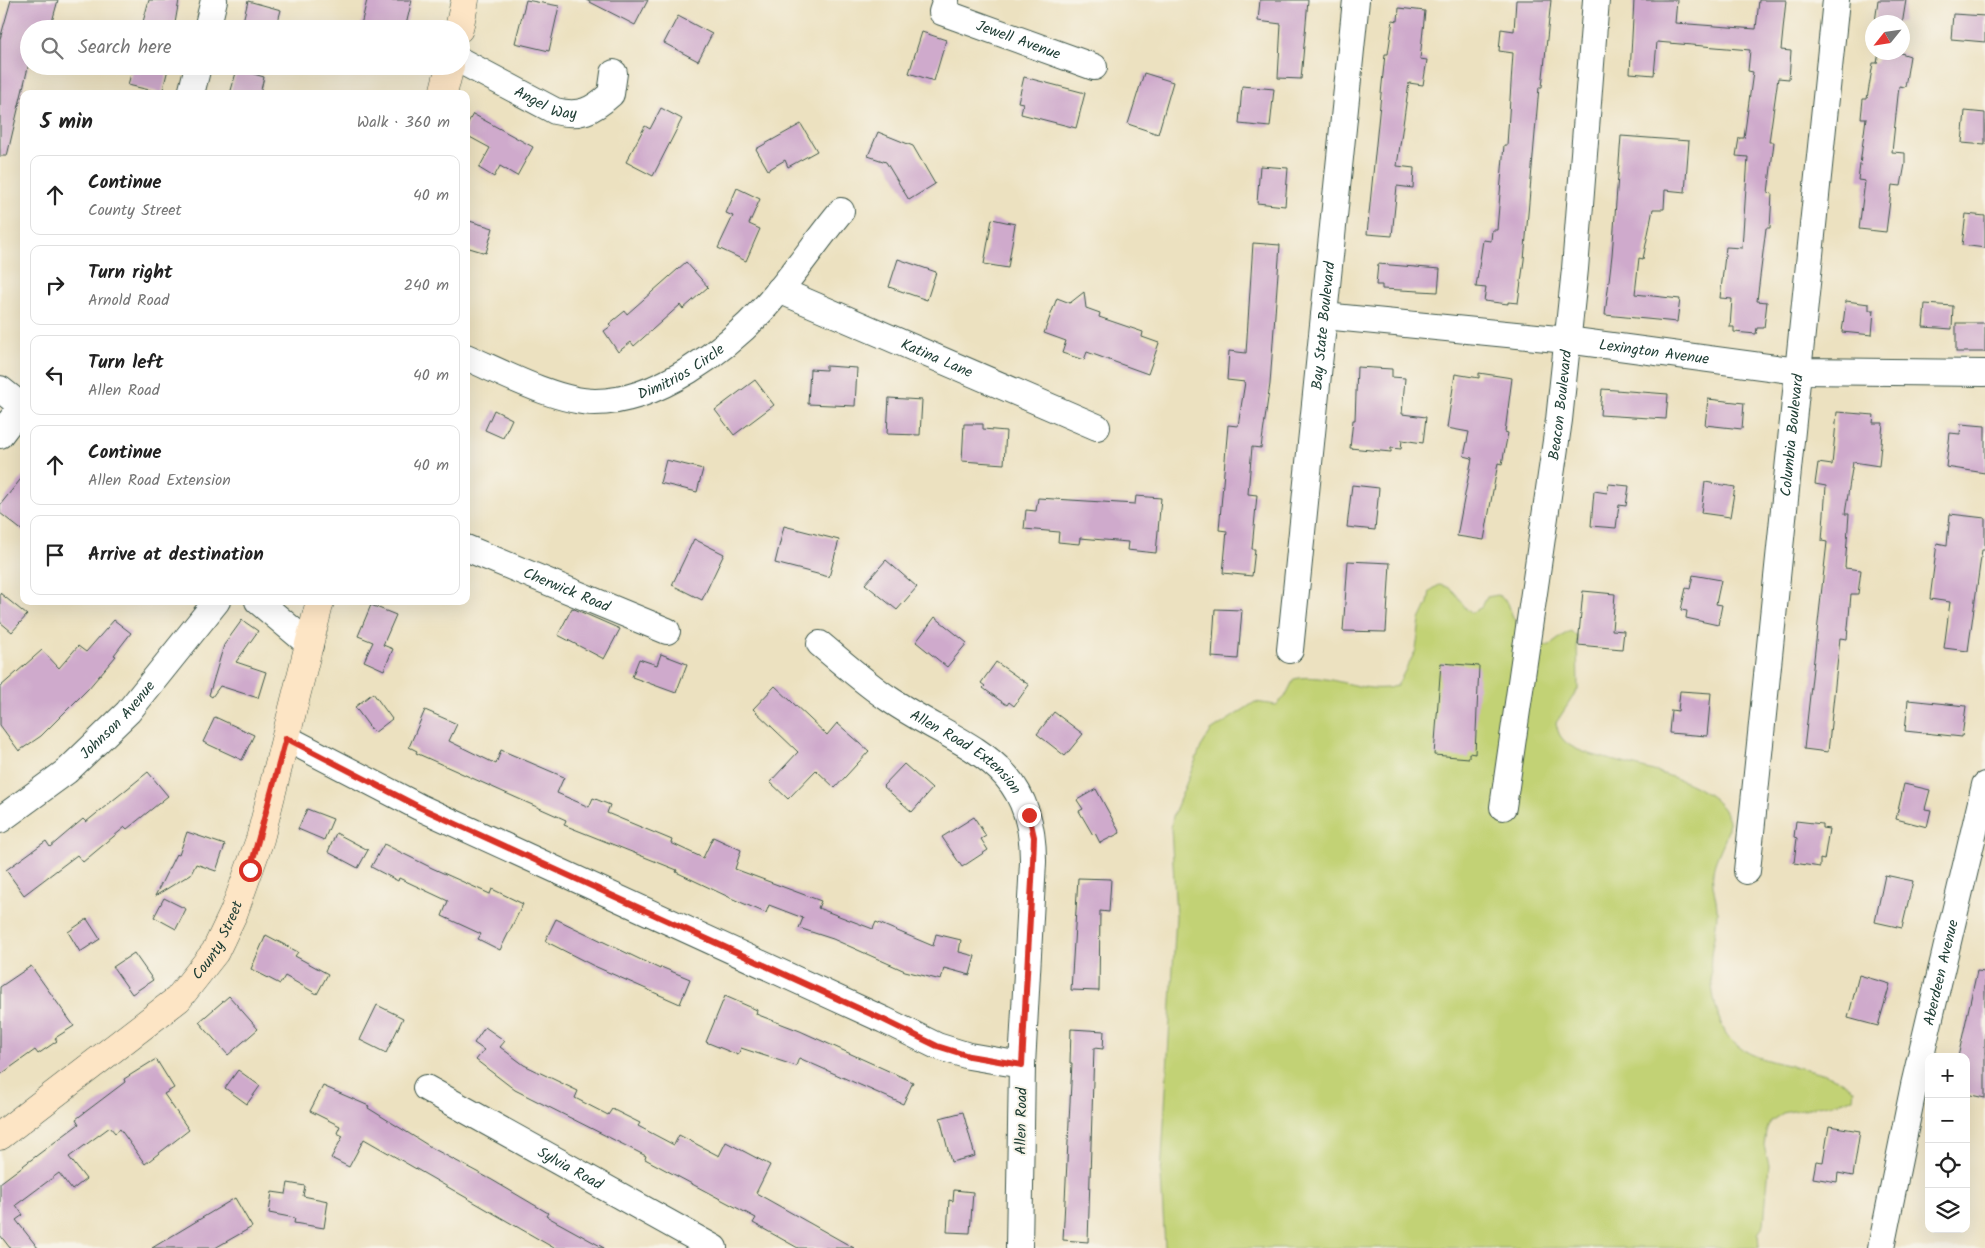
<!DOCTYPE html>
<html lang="en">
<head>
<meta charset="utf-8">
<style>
  :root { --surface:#fff; --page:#f6f6f6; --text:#222; --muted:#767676; --line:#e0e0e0 }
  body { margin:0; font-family:Kalam,sans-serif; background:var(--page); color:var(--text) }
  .controls { position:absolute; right:15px; bottom:15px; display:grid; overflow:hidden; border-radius:10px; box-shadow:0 5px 20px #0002 }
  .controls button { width:45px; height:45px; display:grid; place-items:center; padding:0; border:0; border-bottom:1px solid var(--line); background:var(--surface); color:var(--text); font:25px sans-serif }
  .compass { position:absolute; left:1865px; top:15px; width:45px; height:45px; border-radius:50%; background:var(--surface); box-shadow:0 5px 20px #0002; rotate:240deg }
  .stop { position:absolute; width:15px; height:15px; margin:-11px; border:4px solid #d93025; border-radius:50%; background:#fff }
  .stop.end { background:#d93025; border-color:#fff; box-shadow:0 1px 5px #0008 }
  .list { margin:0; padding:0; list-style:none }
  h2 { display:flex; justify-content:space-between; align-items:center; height:65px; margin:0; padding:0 20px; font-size:21px }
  h2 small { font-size:16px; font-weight:400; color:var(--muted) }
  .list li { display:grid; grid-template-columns:32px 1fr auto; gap:15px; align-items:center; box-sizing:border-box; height:80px; margin:0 10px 10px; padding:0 10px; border:1px solid var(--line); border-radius:10px }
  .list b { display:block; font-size:19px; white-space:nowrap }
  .list p { margin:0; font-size:16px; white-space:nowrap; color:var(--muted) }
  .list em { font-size:16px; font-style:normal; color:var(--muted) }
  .icon { flex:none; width:28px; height:28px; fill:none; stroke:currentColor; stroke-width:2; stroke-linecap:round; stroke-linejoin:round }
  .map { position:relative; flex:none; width:1985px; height:1248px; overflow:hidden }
  .search { position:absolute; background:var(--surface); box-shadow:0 5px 20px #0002; left:20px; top:20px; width:450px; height:55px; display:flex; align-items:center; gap:12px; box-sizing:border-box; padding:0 18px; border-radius:28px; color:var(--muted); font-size:19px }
  .panel { position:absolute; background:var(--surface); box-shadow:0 5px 20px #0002; left:20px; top:90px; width:450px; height:515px; border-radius:10px }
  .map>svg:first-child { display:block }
</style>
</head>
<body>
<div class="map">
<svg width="1985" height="1248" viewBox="0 0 1985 1248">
  <rect width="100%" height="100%" fill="#f7f3e8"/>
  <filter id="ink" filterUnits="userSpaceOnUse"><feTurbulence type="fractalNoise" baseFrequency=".02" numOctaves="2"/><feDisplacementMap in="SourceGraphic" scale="10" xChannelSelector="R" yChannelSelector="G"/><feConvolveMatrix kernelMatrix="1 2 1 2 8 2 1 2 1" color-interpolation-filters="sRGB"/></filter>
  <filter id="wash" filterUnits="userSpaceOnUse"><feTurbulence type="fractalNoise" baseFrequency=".0096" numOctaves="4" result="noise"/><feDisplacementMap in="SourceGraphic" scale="20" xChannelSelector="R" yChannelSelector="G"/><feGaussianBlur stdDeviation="1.12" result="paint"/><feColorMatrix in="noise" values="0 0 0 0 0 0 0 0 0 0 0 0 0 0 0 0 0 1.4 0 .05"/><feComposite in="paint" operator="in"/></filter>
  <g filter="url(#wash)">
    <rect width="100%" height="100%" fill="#ece1c0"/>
    <path fill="#c2d275" stroke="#708854" d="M1439,585C1458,587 1458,603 1471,613L1482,607L1487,597L1498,595L1508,603L1513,618L1521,624L1541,625L1545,628L1539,643L1544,647C1556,644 1560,635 1571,631L1577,637L1578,689L1556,723C1557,727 1558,733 1561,737C1570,750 1590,754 1604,758C1639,768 1694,777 1719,804C1742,827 1715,849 1713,873C1711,885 1717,898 1717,911C1717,926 1713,940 1711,955C1709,977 1715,1022 1730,1039C1760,1072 1820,1060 1854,1090L1853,1098L1844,1101L1783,1113L1771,1121L1766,1131L1764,1146L1769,1165L1764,1224L1758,1234L1759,1248H1165L1161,1176L1176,916L1171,828L1173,816L1201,747L1211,731L1255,702L1276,705L1285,697L1294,679C1328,671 1363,696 1397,686L1416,650L1420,620L1428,603L1430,591Z"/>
    <g id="blocks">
      <g fill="#cfaacc">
        <path d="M11,0H58L50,29H29V63L7,156H0V39Z"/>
        <path d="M149,0H179L174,29H141Z"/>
        <path d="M367,0H412L405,29H360Z"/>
        <path d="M526,0L559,6L549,51L515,43Z"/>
        <path d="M586,0H648L635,25Z"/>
        <path d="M1260,0H1308L1301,79L1278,78L1281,24L1258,21Z"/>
        <path d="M1516,0H1551L1542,87H1539L1524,260L1518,303L1508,302V304L1484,301L1486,288L1476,287L1483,240L1491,241L1492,230H1497L1504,145H1507L1513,53L1499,51L1501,29L1514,31Z"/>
        <path d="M1634,0H1677L1675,23L1756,29L1759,0H1786L1781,50L1791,51L1789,79L1778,78L1769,142H1774L1768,193L1772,194L1770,228H1766L1757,301L1767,302L1764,328H1757L1756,334L1734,332V327H1730L1732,299L1720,298L1726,247L1742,248L1748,157L1736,156L1739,138H1744L1753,72L1748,71L1750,50L1657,42L1654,75L1630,73Z"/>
        <path d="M1878,0H1906L1902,25V22H1875Z"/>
        <path d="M248,1L281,10L276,29H241Z"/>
        <path d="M1399,8L1425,11L1420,59L1427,60L1423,85L1409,83L1397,166L1414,168L1413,188L1397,186L1392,236L1367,234L1385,54H1388L1393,20L1398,21Z"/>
        <path d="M1953,14L1985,16V42L1951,39Z"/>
        <path d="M678,16L712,34L698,61L664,43Z"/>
        <path d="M922,32L946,40L934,81L909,73Z"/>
        <path d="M1879,52H1898L1910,56L1905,87L1899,86L1892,152L1905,153V164L1901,186L1892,185L1886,232L1859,229L1865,181L1858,180L1866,118H1861L1863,99H1867L1873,63H1877Z"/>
        <path d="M133,66H156L168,69L162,93L128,85Z"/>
        <path d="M237,69L264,77L260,94H230Z"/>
        <path d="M1144,73L1173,82L1158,134L1128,124Z"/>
        <path d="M1024,77L1085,93L1076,128L1021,114L1023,103L1018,102Z"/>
        <path d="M1242,86L1274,89L1270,127L1239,124Z"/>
        <path d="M661,108L682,119L653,176L626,162L645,126L650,129Z"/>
        <path d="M1965,111L1985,113V145L1962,143Z"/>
        <path d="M473,114L533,147L517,176L500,166L494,177L479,168L490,148L466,135V126Z"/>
        <path d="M801,124L817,151L788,167L785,160L768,170L756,149Z"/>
        <path d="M878,132L913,146L935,184L909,200L886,162L868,156Z"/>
        <path d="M1621,136L1689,141L1685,192L1665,190L1664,209H1653L1643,259L1639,258L1635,294L1680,299L1677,322L1605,315L1612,255Z"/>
        <path d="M1260,166L1288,168L1285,206L1257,203Z"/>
        <path d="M737,188L760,199L749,224L760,229L746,261L718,248L733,216L726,213Z"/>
        <path d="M1966,214L1985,216V248L1962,245Z"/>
        <path d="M992,219L1015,224L1008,268L984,264Z"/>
        <path d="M466,220L493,228L486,253L466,247Z"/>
        <path d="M1253,243L1280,245L1270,384L1261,448L1252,447L1248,494L1257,495L1252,549H1255L1252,576L1223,573L1227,531L1219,530L1228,425L1238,426L1245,382L1227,380L1229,351L1246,353Z"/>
        <path d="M898,259L936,272L927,300L889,287Z"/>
        <path d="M686,262L708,287L683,309L680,305L634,346L631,342L618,352L604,331L611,326L609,324L625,311L627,314Z"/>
        <path d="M1378,264L1440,269L1438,292L1382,289V285H1376Z"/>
        <path d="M1084,292L1086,308L1100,313L1099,317L1143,332L1142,337L1159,343L1148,374L1087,352L1084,360L1062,353L1066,341L1044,333L1057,298L1070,303Z"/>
        <path d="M1846,301L1869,304V310H1874L1872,335L1842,332Z"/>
        <path d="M1925,304L1953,306L1952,329L1923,327Z"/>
        <rect x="1956" y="323" width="29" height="29"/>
        <path d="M826,366L857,368L855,406L808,404L810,369L826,370Z"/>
        <path d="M1357,367L1392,369V377L1405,378L1402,414L1426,417L1423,443L1402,440L1401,449L1391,448V452L1350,448L1353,420H1355Z"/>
        <path d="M1479,373L1512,378L1505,432L1508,433L1502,464L1498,463L1484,540L1457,536L1472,458L1464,456L1469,432L1447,428L1455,374L1479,378Z"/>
        <path d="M755,380L774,405L734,435L715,410Z"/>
        <path d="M1602,389L1668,394L1666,419L1600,415Z"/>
        <path d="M889,398L922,400L920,435L887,434Z"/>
        <path d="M1708,399L1744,403L1742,429L1705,425Z"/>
        <path d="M494,410L512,419L503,438L485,430Z"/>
        <path d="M1837,412L1874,415L1873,423H1883L1879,466L1853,462L1845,514H1849L1845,568L1861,570L1858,594H1851L1847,639L1840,638L1828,752L1804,749L1827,542L1822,541L1826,486L1815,484L1818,463L1832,465Z"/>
        <path d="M964,424H983V429L1006,431L1004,464L962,461Z"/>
        <path d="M1961,424L1985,426V473L1946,467L1950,433L1960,434Z"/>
        <path d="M666,460L703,469L697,492L660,483Z"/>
        <path d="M24,475V532L0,513V505Z"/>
        <path d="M1705,482L1735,487L1730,517L1701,513Z"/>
        <path d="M1609,484L1629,486L1626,506L1619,505L1616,528L1591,526L1594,491L1607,493Z"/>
        <path d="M1352,485L1379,488L1375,530L1347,527Z"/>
        <path d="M1136,496L1161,498L1156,553L1127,550L1128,542L1080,538L1079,544L1058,542L1059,532L1024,529L1026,510L1036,511L1038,498L1135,504Z"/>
        <path d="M1950,514L1985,518V550H1982L1968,651L1944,648L1950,602L1930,599L1937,543L1947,545Z"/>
        <path d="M784,526L839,540L829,577L775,563Z"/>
        <path d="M694,539L724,554L702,600L672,585Z"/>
        <path d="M886,560L917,587L897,610L865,584Z"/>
        <path d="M1348,561L1390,563L1386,632L1343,631Z"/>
        <path d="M1693,575L1721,580L1716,604L1722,605L1718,625L1686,618L1687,611L1681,610L1686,588L1690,589Z"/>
        <path d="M1583,591L1615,594L1612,630L1624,631L1622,649L1578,645Z"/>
        <path d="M0,593L27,615L12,632L0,622Z"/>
        <path d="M371,605L396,615L383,645L393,649L384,670L364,661L373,642L358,636Z"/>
        <path d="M572,608L620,629L604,659L558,635Z"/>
        <path d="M1215,609L1242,610L1238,659L1212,657Z"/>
        <path d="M935,617L967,643L947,667L916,642Z"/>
        <path d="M114,620L131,633L114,655L116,656L88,689L41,736L19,751L0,725V687L42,650L59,668L78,646L86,652Z"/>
        <path d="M242,620L258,631L236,662L266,672L258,698L220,686L212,697L209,695L224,645Z"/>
        <path d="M661,654L687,664L676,693L632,677L639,659L657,665Z"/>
        <path d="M996,662L1029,685L1014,706L1009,702L1007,705L998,699L983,688L985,686L981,683Z"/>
        <path d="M1441,663L1479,666L1475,754L1469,753V758L1434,755Z"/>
        <path d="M775,686L827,735L837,723L869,751L835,788L816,770L788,799L770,782L798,752L753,709Z"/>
        <path d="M1680,691L1711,693L1707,736L1669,733L1671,710L1678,711Z"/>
        <path d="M373,693L392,719L374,733L355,707Z"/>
        <path d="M1908,700L1966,706L1962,737L1905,731Z"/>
        <path d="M425,710L457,724L449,741L496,764L501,750L564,777L557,793L589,807L593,798L610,805L607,813L672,840L671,843L703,858L713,837L741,850L735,869L821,901L818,908L873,929L876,922L933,946L936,934L961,940L959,952L975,956L970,975L944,968L941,980L905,971L833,939L799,928L803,918L769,905L766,913L733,899L676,872L677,870L564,825L566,820L416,753L417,751L409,747Z"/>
        <path d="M1054,712L1083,734L1065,756L1037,734Z"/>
        <path d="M215,717L254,735L242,760L203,742Z"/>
        <path d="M904,764L932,789L912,812L883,786Z"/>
        <path d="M148,772L168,796L127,829L125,827L83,862L77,855L24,895L6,870L46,841L50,847L83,819L86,822Z"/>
        <path d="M1904,784L1930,790L1925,809L1931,810L1927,827L1896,819Z"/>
        <path d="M1096,789L1120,833L1100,843L1095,833L1093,835L1079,811L1083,809L1077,800Z"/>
        <path d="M307,809L333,819L324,840L298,829Z"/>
        <path d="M974,817L986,836L981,839L988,850L962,867L942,837Z"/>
        <path d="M1796,821L1822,824V828L1829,829L1824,860L1820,859V867L1794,863L1797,838L1794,837Z"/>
        <path d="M187,832L225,845L216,871L196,864L191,874L155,896L176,854L179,855Z"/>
        <path d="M336,833L368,850L358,868L328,852Z"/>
        <path d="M384,844L432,868L490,894L492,889L523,904L500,950L478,939L481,934L442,916L448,901L399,878L398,881L371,867Z"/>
        <path d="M1885,875L1913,881L1902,928L1875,922Z"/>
        <path d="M1078,878L1111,879L1109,912L1100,911L1099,991L1071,990Z"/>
        <path d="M164,898L186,909L176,929L154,917Z"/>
        <path d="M87,919L100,939L80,952L68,932Z"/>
        <path d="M556,919L660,969L661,967L690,979L680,1004L592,965L545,941Z"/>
        <path d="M266,935L298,952L295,956L328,974L317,994L285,976L280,984L251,969Z"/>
        <path d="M134,953L153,980L132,994L113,967Z"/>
        <path d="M31,966L74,1026L55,1038L57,1041L38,1054L35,1050L0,1075V987Z"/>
        <path d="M1977,971L1985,972V1098L1966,1094V1057H1958Z"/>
        <path d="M1859,975L1890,984L1878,1026L1848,1018Z"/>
        <path d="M229,996L258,1029L228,1055L199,1022Z"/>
        <path d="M725,996L757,1010L756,1014L800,1031L913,1082L903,1104L799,1058L796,1066L741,1048L738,1055L706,1042Z"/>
        <path d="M377,1005L403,1018L386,1053L360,1040Z"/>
        <path d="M485,1027L505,1041L500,1047L524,1065L578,1091L575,1098L608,1115L612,1109L640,1123L638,1126L674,1145L679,1135L719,1156L726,1142L770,1165L756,1193L854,1248H798L753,1223L756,1218L645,1159L646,1156L515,1090L476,1060L484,1050L474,1043Z"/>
        <path d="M1071,1029L1104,1031L1103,1049L1094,1048L1088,1242L1063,1240L1072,1063H1070Z"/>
        <path d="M156,1059L174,1088L164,1094L189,1130L145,1164L120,1129L115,1133L110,1127L69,1157L86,1179L72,1190L59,1173L16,1205L23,1215L16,1220L38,1248H10L0,1235V1183L79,1124L76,1119L125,1082L124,1079Z"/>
        <path d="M238,1070L260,1086L247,1104L225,1088Z"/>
        <path d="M323,1086L369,1106L368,1108L434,1149L492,1180L548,1213L546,1216L604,1248H554L364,1139L349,1167L331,1158L343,1136L337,1133L340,1126L310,1111Z"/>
        <path d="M963,1112L975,1156L951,1162L940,1118Z"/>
        <path d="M1829,1126L1860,1131L1853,1176L1838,1173L1837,1182L1813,1178L1816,1161L1823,1162Z"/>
        <path d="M288,1183L305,1186L303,1196L328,1201L324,1228L294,1223L295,1218L269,1213L272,1192L286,1194Z"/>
        <path d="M954,1190L973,1192L970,1233L947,1232L949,1200L953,1201Z"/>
        <path d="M235,1198L252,1227L215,1248H152Z"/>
      </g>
    </g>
  </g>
  <g filter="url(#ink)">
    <use href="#blocks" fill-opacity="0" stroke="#3e5649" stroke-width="1"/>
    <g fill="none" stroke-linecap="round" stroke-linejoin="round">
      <g stroke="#3e5649" stroke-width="28">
        <g id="street">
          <path id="s1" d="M946,0L942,12L1094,67"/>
          <path d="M207,29L214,0"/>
          <path id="s2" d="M461,61L555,111C580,117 592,111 611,94L614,73"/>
          <path d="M191,94L198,66"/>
          <path id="s3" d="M779,290L1097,427"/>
          <path id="s4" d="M1324,316L1567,340L1798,371L1985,373"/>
          <path id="s5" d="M466,357C501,372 557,402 595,402C657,402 726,350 766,306C793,276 816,241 841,211"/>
          <path d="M0,389L24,408"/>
          <path d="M0,435L22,406"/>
          <path id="s6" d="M466,548L667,631"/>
          <path d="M258,601L310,645"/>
          <path id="s7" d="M820,644C843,663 865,683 889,699C962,749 1034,757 1033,862L1022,1065L1019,1248"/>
          <path id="s8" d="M1290,650L1356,0"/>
          <path d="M286,738L419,807L884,1020L937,1046L969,1056L1022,1065"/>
          <path id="s9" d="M1503,807L1559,420L1575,269L1596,0"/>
          <path id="s10" d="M0,820L67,771L128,712L217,601"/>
          <path id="s11" d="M1747,871L1836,0"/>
          <path id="s12" d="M426,1088L714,1248"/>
          <path id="s13" d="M1881,1248L1914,1085L1985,785"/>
        </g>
      </g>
      <g stroke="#3e5649" stroke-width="29">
        <g id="secondary">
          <path d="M459,29L465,0"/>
          <path d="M443,94L450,66"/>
          <path id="s14" d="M0,1136L178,999L215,952L234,912L260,839L320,601"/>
        </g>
      </g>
      <use href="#street" stroke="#fff" stroke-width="26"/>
      <use href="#secondary" stroke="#fde5c5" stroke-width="28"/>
    </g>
  </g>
  <g fill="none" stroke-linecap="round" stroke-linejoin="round" filter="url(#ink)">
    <path stroke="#d93025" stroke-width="6" d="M250,870L286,738L419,807L884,1020L937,1046L969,1056L1022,1065L1033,862L1034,837L1029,815"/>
  </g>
  <g text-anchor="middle" stroke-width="4" stroke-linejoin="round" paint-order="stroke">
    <g font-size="15" fill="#1f3d34" stroke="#f7f3e8">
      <text dy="5" stroke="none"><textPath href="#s1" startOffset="94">Jewell Avenue</textPath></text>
      <text dy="5" stroke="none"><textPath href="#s2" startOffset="95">Angel Way</textPath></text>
      <text dy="5" stroke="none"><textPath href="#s8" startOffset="326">Bay State Boulevard</textPath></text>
      <text dy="5" stroke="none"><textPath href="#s4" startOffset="332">Lexington Avenue</textPath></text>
      <text dy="5" stroke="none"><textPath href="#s3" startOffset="172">Katina Lane</textPath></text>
      <text dy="5" stroke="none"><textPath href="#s5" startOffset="230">Dimitrios Circle</textPath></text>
      <text dy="5" stroke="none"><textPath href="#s9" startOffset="406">Beacon Boulevard</textPath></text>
      <text dy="5" stroke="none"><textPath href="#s11" startOffset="438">Columbia Boulevard</textPath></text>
      <text dy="5" stroke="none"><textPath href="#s6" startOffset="109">Cherwick Road</textPath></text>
      <text dy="5" stroke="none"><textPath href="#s10" startOffset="155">Johnson Avenue</textPath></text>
      <text dy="5" stroke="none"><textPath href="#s7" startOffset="182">Allen Road Extension</textPath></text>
      <text dy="5" stroke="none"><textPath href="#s14" startOffset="296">County Street</textPath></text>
      <text dy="5" stroke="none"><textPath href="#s13" startOffset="282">Aberdeen Avenue</textPath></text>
      <text transform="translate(1021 1121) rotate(-89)" y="5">Allen Road</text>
      <text dy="5" stroke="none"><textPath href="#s12" startOffset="165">Sylvia Road</textPath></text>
    </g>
  </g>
</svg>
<div class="controls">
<button>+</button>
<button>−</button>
<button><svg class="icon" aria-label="locate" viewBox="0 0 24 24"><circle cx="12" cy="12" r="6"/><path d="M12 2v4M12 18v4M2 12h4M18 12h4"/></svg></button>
<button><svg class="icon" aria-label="layers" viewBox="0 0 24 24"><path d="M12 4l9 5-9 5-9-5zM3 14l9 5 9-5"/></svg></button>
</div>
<svg class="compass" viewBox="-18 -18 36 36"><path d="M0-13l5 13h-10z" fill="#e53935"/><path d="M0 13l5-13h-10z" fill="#767676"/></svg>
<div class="stop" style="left:250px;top:870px"></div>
<div class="stop end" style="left:1029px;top:815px"></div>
<div class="search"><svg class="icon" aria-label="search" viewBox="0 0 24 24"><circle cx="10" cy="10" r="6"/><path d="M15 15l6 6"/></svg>Search here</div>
<section class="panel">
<h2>5 min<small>Walk · 360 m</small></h2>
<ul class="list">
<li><svg class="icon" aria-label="ahead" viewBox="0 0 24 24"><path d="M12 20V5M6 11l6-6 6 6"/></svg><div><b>Continue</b><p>County Street</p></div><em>40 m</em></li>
<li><svg class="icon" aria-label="right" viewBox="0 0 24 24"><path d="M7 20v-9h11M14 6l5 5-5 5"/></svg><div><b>Turn right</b><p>Arnold Road</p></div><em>240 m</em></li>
<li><svg class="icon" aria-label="left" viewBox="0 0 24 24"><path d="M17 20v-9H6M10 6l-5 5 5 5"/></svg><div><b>Turn left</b><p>Allen Road</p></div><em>40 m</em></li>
<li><svg class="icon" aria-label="ahead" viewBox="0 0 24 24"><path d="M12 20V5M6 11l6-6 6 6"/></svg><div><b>Continue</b><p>Allen Road Extension</p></div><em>40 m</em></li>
<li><svg class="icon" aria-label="arrive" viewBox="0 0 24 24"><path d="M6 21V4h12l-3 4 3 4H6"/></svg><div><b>Arrive at destination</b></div></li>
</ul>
</section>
</div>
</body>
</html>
